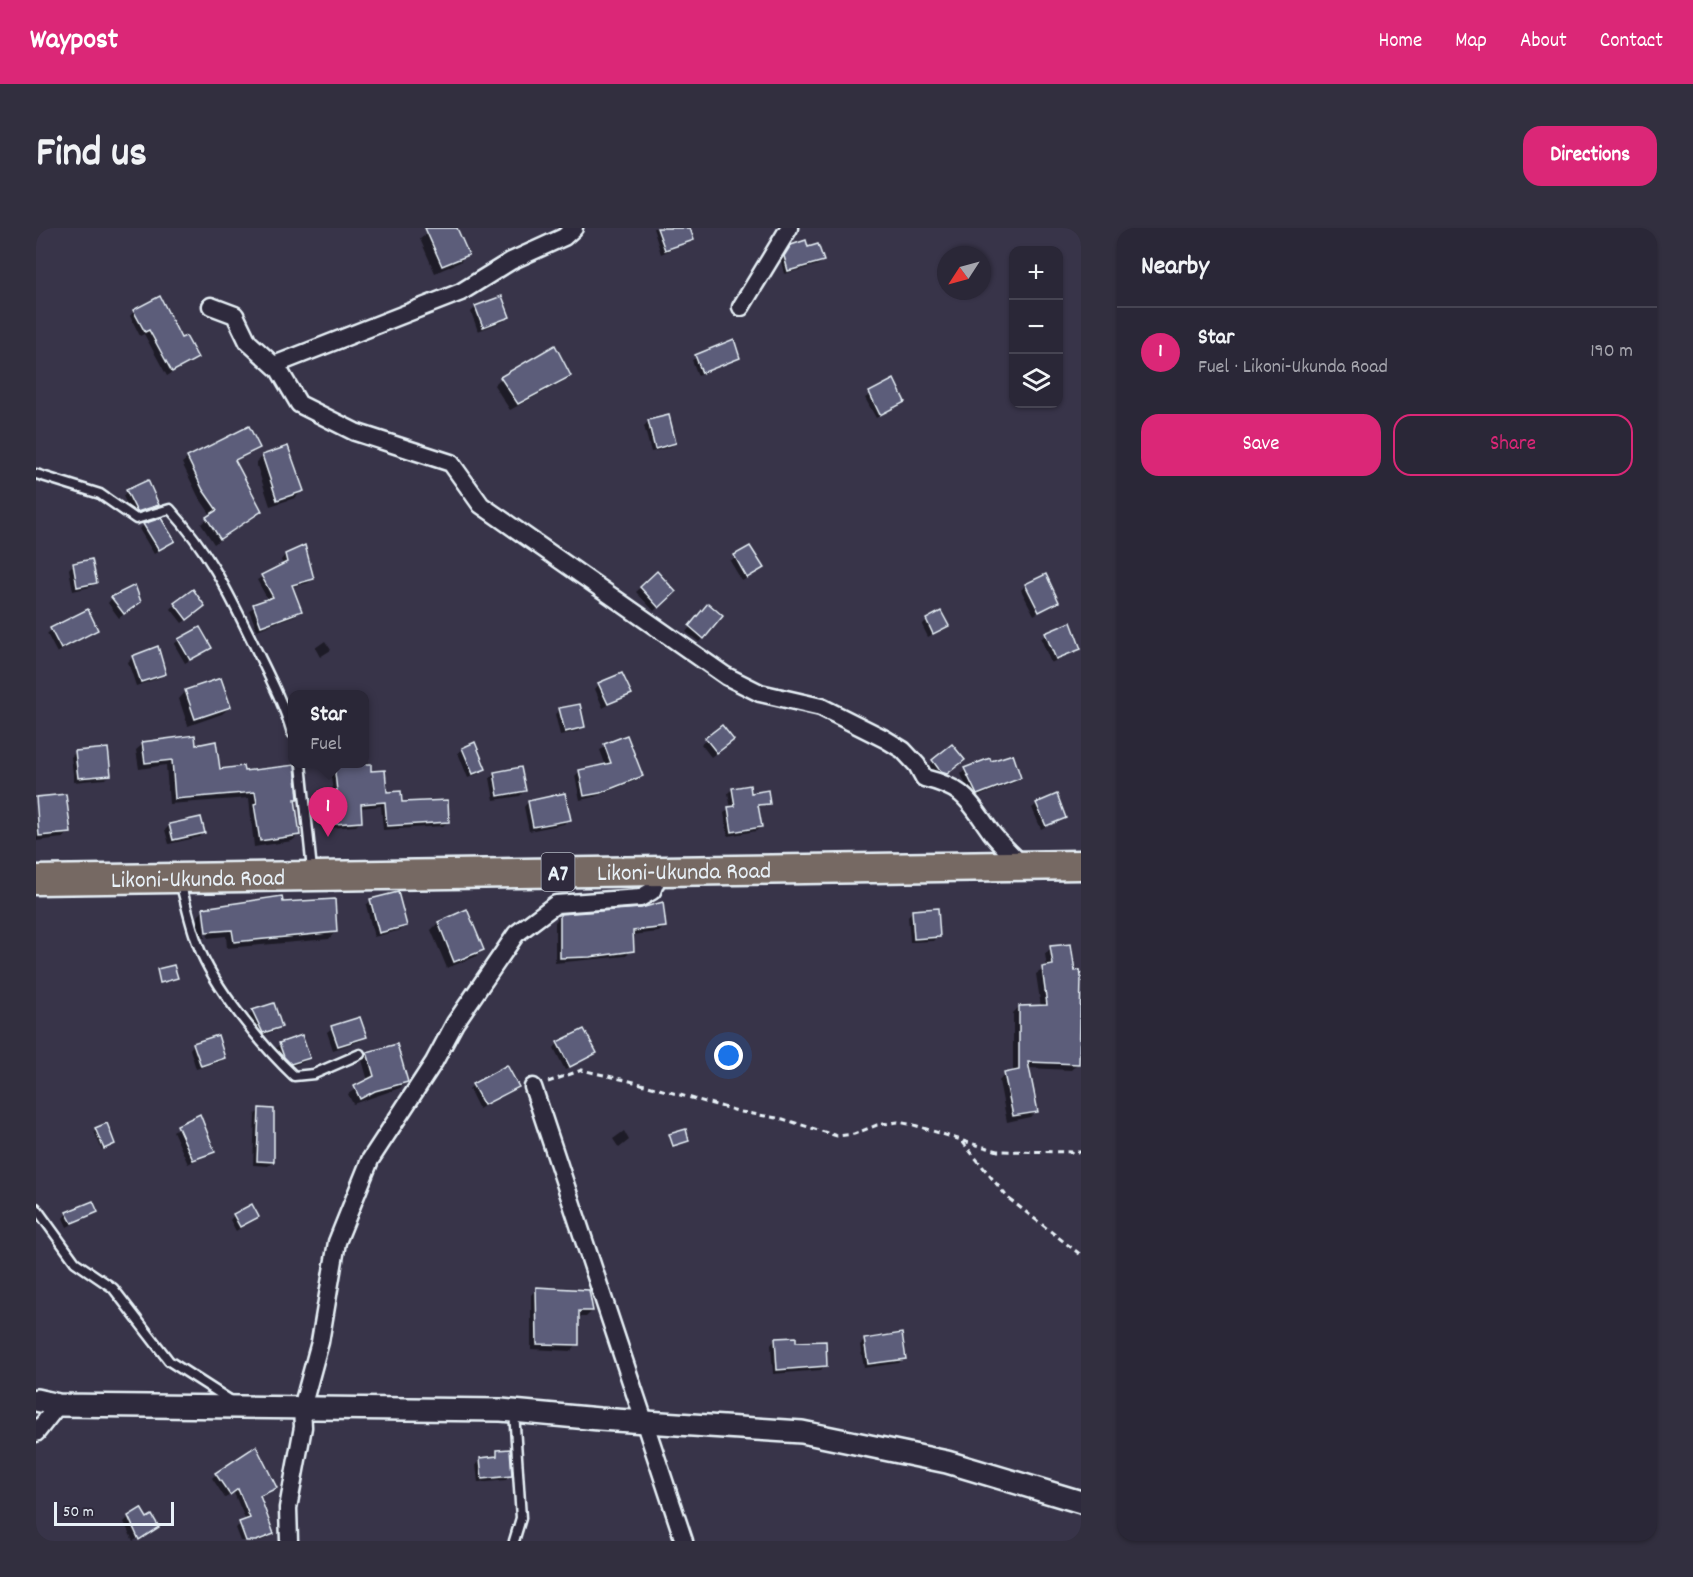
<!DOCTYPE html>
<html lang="en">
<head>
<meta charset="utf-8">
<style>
  :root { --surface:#2a2737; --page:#322f3f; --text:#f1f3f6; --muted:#a5a5ad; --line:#464452; --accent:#db2777 }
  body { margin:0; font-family:Dekko,sans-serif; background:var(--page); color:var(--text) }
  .controls { position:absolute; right:18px; top:18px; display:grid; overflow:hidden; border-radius:12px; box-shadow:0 2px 4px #0004 }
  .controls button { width:54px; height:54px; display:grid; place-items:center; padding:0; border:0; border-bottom:2px solid var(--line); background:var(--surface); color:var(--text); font:30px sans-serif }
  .compass { position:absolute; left:901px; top:18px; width:54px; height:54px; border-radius:50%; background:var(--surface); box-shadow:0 2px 4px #0004; rotate:234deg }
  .scale { position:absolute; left:18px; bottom:15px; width:120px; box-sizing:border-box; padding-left:6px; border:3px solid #e8f1f8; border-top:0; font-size:16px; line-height:21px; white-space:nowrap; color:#e8f1f8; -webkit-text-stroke:4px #2f2a3d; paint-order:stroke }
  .you { position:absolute; left:693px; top:828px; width:21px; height:21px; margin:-15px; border:4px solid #fff; border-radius:50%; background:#1a73e8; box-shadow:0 0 0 9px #1a73e833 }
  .badge { display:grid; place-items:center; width:39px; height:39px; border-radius:50%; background:var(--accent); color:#fff; font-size:20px; font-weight:700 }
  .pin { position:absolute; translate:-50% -50px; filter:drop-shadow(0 2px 3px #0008) }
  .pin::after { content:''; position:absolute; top:32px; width:21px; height:18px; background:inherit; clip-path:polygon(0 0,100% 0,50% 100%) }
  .popup { position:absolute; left:252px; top:462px; width:81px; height:78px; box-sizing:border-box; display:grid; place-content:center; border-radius:12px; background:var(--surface); filter:drop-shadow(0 2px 4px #0005); font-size:20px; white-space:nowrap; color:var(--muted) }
  .popup b { font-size:22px; color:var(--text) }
  .popup::after { content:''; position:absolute; left:50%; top:100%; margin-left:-12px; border:12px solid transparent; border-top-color:var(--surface) }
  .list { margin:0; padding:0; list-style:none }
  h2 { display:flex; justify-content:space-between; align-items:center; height:78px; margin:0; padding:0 24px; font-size:26px }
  h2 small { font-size:20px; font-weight:400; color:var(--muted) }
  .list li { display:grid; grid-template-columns:39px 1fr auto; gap:18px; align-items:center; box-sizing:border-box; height:90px; padding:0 24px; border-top:2px solid var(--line) }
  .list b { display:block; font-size:22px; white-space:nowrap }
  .list p { margin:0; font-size:20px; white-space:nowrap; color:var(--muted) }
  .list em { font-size:20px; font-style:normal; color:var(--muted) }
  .actions { display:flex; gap:12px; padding:18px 24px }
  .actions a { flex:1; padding:14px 0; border:2px solid var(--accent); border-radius:18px; text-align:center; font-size:21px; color:var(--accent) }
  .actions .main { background:var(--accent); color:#fff }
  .icon { flex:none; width:33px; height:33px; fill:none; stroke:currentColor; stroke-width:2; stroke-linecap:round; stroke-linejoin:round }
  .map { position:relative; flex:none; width:1045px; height:1313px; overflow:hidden; border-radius:18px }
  header { display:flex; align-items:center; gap:36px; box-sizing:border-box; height:84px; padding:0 30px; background:var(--accent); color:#fff }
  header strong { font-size:28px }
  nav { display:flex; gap:33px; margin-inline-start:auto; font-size:21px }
  .intro { display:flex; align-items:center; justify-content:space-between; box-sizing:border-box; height:144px; padding:0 36px }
  h1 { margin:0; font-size:42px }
  .button { padding:15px 27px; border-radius:18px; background:var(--accent); color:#fff; font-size:21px; font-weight:700 }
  main { display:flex; gap:36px; padding:0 36px }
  aside { flex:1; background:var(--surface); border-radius:18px; box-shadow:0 2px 4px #0004 }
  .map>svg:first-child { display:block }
</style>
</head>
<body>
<header>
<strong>Waypost</strong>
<nav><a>Home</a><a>Map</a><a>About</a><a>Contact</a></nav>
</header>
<div class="intro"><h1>Find us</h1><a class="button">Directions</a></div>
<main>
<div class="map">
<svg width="1045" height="1313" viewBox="0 0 1045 1313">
  <rect width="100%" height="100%" fill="#383449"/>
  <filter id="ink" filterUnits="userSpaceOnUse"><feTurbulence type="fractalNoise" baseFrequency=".0167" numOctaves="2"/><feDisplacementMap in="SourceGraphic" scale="12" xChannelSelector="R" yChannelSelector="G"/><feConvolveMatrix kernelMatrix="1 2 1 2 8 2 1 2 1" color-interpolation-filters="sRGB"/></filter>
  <g filter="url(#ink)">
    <g fill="#0007">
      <path d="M399,0H419L431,26L424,34L399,45L384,11Z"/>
      <path d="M617,0H652L657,11L625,26Z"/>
      <path d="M756,18L771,21L786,33L782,37L748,46L745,33Z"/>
      <path d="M440,79L472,88L468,93L442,103L435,84Z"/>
      <path d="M98,83L144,112L160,130L131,148L108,106L104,108L94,88Z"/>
      <path d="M697,113L702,129L662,148L656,132Z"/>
      <path d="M533,147L526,154L474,182L458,157L465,150Z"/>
      <path d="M857,153L868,174L840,190L829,170Z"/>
      <path d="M612,194L639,215L634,219L615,224L608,198Z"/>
      <path d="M222,220L198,234L224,283L178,316L165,296L175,287L162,268L146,235L152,230Z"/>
      <path d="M227,228L266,263L259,270L234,278L220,235Z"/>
      <path d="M91,263L122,276L117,281L96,288L87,268Z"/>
      <path d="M125,292L137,313L118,326L103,301L108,297Z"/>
      <path d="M714,320L721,344L706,353L694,333Z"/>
      <path d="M249,327L277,350L272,355L255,359L264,383L260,387L221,402L213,382L232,372L221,352L247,337L245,332Z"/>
      <path d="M37,336L59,355L54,359L37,363L33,341Z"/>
      <path d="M621,345L638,364L618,383L600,364Z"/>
      <path d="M990,357L1021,374L998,387L985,362Z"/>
      <path d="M76,370L99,378L83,390L72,375Z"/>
      <path d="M139,376L163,382L146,395L135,381Z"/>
      <path d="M668,382L667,410L663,414L650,404Z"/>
      <path d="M891,392L911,398L892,409L886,397Z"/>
      <path d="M15,402H61L21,425L11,406Z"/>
      <path d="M1010,406L1044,420L1015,435L1005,411Z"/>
      <path d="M143,412L174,420L149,435L138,416Z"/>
      <path d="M289,413L295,422L284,429L279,420Z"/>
      <path d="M97,429L128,445L123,450L100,458L92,434Z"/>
      <path d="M563,456L594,465L567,480L559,461Z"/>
      <path d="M150,463L194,479L186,486L152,498L143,471Z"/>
      <path d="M524,482L547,499L543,503L524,507L519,486Z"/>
      <path d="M686,499L691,516L675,529L665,516Z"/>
      <path d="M590,509L605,547L601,552L558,569L544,572L539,548L544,543L570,538L564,522Z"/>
      <path d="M107,516L159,518L183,542L207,545L261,570L258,573L263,607L256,613L218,619L213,570L133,576L130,537L103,541L100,522Z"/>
      <path d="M427,521L448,541L444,545L432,550L422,525Z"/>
      <path d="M40,524L73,547L69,551L38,554L35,529Z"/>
      <path d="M897,533L922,537L906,550L893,538Z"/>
      <path d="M328,534H333L334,545L349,565L365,575L412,593L407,598L347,602L345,578L324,580L325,593L320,598L295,600L293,569L297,565L294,541L299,537Z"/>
      <path d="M929,542L984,550L979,554L936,571L925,546Z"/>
      <path d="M459,546L488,563L484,568L458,572L454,550Z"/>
      <path d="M696,561L732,575L721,580L725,599L720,603L692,608L688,585L695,580L692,565Z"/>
      <path d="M29,568L33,604L27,610L0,613V571Z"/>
      <path d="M492,574L533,591L528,596L493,603L488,579Z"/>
      <path d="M1001,576L1028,589L1005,601L996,580Z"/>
      <path d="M134,597L167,604L163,609L133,616L129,602Z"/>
      <path d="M335,673L369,698L365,702L338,709L330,677Z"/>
      <path d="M246,676L299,704L293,711L191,720L190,708L172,710L169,685H166L169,710H163L161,689L168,682Z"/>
      <path d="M877,683L902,708L897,713L874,714L872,688Z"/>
      <path d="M524,688L629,698L623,704L596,707V722L590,728L519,735V694Z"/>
      <path d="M402,695L446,722L439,729L411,740L395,702Z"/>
      <path d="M1015,720L1037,745L1045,744L1041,836L1035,842L992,840L1000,883L994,889L971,894L963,853L969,846L977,845V785L983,779H1005L1000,746L1011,739L1009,726Z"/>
      <path d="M121,743L140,750L123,756Z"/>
      <path d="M217,783L244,798L239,803L222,809L212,788Z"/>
      <path d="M296,800L329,809L324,813L297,822L291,804Z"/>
      <path d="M522,815L559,825L529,842L518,820Z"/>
      <path d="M158,816L188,830L183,834L160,841L154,821Z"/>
      <path d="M244,816L272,830L268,834L250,840L244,834L239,821Z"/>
      <path d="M332,826L370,853L364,860L317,876L312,866L332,853L326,832Z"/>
      <path d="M437,857L481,859L443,881L433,861Z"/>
      <path d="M224,882L237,934L232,938L217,937L219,887Z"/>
      <path d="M163,888L177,923L152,936L137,903Z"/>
      <path d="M60,901L76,918L66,922L58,903Z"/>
      <path d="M588,903L593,912L583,920L577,911Z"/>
      <path d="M634,907L652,913L635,919Z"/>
      <path d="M60,984L31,999L27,990L31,985Z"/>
      <path d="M198,987L221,989L200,1003L194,992Z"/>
      <path d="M501,1060L556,1083L550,1089H542L541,1116L535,1123L495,1121V1067Z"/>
      <path d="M739,1112L759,1116L789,1137L785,1142L737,1146L735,1117Z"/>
      <path d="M829,1112L868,1130L863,1135L828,1140L824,1117Z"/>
      <path d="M461,1224L474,1247L470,1252L442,1255L440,1236L445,1231L457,1230Z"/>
      <path d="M180,1246L239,1259L223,1270L237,1305L232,1310L224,1313H204L199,1300L210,1293L198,1265L189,1270L176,1250Z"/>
      <path d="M93,1289L117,1303L97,1313L88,1294Z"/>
    </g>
    <g fill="#5c5d7a" stroke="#e8f1f8" stroke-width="1.5">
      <path d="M389,0H421L433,27L406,38Z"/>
      <path d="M621,0H654L658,12L629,22Z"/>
      <path d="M770,12L772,19L782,16L788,33L752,43L748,28L755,17Z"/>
      <path d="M124,68L145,110L150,108L162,130L136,144L113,102L109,104L97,82Z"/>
      <path d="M466,68L474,89L447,99L439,78Z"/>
      <path d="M698,111L704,130L666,145L659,127Z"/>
      <path d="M519,117L535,148L482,176L464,149Z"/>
      <path d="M858,151L869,174L844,187L833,164Z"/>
      <path d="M633,187L640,215L619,221L612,192Z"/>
      <path d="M213,198L224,220L199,232L226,283L184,311L170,289L181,282L167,262L151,229Z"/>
      <path d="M252,218L268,263L241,272L226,227Z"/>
      <path d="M112,252L123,277L101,284L90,262Z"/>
      <path d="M125,290L139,313L123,322L107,296Z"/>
      <path d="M269,317L278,351L256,357L266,383L225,398L217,376L237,369L225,347L251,334L249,326Z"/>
      <path d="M714,318L728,340L711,350L698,327Z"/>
      <path d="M56,331L61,355L41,359L37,335Z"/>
      <path d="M621,343L640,364L623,380L604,359Z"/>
      <path d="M1010,346L1023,374L1003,384L989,356Z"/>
      <path d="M99,357L105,374L88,386L75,369Z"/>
      <path d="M157,361L169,378L151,392L138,375Z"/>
      <path d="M672,375L687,388L668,411L653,398Z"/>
      <path d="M52,381L62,402L25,421L14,400Z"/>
      <path d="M905,383L913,398L897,406L890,391Z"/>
      <path d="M1035,394L1045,421L1020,431L1009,405Z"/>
      <path d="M164,399L176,420L154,432L142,411Z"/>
      <path d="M122,418L130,446L105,454L96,428Z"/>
      <path d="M586,445L596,466L572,476L562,455Z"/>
      <path d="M185,450L195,479L159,491L149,462Z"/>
      <path d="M544,476L549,499L529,504L523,480Z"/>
      <path d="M686,497L698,512L681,525L669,510Z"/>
      <path d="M159,507L160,517L180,513L184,541L207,538L208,543L259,537L262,571H259L264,607L224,613L218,576L221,575L219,564L139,571L136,532L109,535L106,514Z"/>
      <path d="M591,507L607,548L564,565L548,568L543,542L575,535L568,516Z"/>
      <path d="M439,514L450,541L437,546L426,520Z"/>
      <path d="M916,516L929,532L911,546L905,544L896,532Z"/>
      <path d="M72,520L75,547L42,550L39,523Z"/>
      <path d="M977,526L985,550L941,567L928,540L954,530L955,533Z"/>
      <path d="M298,536H335V543L349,542L351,564L365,563L366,574L412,572L413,594L351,598L349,574L325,576L326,594L299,596L297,563H301Z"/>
      <path d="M485,539L490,563L462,568L458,544Z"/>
      <path d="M714,557L715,565L732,562L734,576L722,577L726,599L696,604L692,579L699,578L696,560Z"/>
      <path d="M529,565L535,592L497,599L492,573Z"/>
      <path d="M30,566L35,605L3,608L0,569Z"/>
      <path d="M1021,566L1030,590L1010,598L1000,575Z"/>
      <path d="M165,589L169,605L137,612L133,596Z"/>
      <path d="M362,664L371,698L343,705L334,671Z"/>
      <path d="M246,668L247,674L299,671L301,704L198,714L196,702L170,704L167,680Z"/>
      <path d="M627,674L630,699L597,703L598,723L554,729L524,730V686L605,680Z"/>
      <path d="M902,680L904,709L878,711L876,682Z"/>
      <path d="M431,681L448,722L418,734L402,694Z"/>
      <path d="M1035,716L1039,743L1044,742L1045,749L1043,836L992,834L1002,884L977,888L968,845L983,842V778L1011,777L1006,739L1017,737L1014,718Z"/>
      <path d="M138,737L142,750L124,755L121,741Z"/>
      <path d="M238,775L246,799L227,805L216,782Z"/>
      <path d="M324,789L331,809L302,818L295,798Z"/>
      <path d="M548,801L561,825L534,839L521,814Z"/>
      <path d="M182,807L189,830L165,838L157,815Z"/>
      <path d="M266,807L274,830L255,836L248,829L243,815Z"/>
      <path d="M361,816L372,854L339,863L324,871L318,858L338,848L331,824Z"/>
      <path d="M471,837L483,859L448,877L436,856Z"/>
      <path d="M223,880L238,881V934L221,933Z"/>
      <path d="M164,886L179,924L157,932L141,897Z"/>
      <path d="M71,895L79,916L68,921L59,900Z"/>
      <path d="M650,901L653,913L637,918L633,906Z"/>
      <path d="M57,973L62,984L36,995L30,984Z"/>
      <path d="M216,976L223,989L204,999L197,986Z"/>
      <path d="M500,1059L553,1062L557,1083H543V1117L501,1116Z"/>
      <path d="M866,1105L870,1131L832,1136L828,1111Z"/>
      <path d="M760,1109V1114L790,1113L791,1138L741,1142L739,1110Z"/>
      <path d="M220,1218L241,1260L224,1268L238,1306L220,1313H210L203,1294L214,1290L202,1261L194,1267L179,1245Z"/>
      <path d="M474,1221L476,1248L446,1251L444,1230L461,1228V1222Z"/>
      <path d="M105,1280L111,1290L116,1287L123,1299L103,1312L92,1288Z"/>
    </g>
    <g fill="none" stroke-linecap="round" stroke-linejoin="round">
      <g stroke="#e8f1f8" stroke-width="13">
        <g id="service">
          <path d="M0,246L64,266L100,291L134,281C174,325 192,364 218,417C232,446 247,474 256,505"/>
          <path d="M265,536L276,642"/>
          <path d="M144,654C150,675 154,697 162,717C177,758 226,818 258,848L278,846L324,826"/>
          <path d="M0,980L39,1034L77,1060L133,1133L197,1174"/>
          <path d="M478,1183L485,1290L478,1313"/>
        </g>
      </g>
      <g stroke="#e8f1f8" stroke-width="21">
        <g id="minor">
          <path d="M175,78L199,87L212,114L243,142L263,176L319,204L415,235L445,277L690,448L724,465L785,479L849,511L867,522L881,537L888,550C929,560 932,572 955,604C964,616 977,627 987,638"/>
          <path d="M705,79L753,0"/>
          <path d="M238,137L425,64L475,33L528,9L538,0"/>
          <path d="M497,859L648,1313"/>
          <path d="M0,1205L22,1177"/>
          <path d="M253,1313L252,1280L267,1199L266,1180L284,1114L301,1014L334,932L398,834L419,795L480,706L520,676L604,670L616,663L624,643"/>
        </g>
      </g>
      <g stroke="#e8f1f8" stroke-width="26">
        <path id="tertiary" d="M0,1172L22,1177L465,1182L563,1191L766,1204L911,1234L1045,1274"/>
      </g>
      <g stroke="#e8f1f8" stroke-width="33">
        <g id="trunk">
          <path id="s1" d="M0,652L1045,637"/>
        </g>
      </g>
      <g stroke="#e8f1f8" stroke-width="3" stroke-dasharray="6 4.5" stroke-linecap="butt">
        <path d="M512,854L546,842L598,854L705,884L747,891L801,908L818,906L841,897L862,894L878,897L925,912L972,970L1045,1027"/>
        <path d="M927,913L962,923L1045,924"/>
      </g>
      <use href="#service" stroke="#2f2a3d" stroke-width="8"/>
      <use href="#minor" stroke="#2f2a3d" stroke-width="16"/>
      <use href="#tertiary" stroke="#2f2a3d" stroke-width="21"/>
      <use href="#trunk" stroke="#766964" stroke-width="28"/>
    </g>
  </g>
  <g text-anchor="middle" stroke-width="4.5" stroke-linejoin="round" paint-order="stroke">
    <rect fill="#2f2a3d" stroke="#b0b5c0" stroke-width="1.5" x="505.5" y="625" width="33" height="38" rx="4.5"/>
    <g font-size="22" font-weight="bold" fill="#e8f1f8">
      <text x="522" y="652">A7</text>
    </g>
    <g font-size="24" fill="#e8f1f8" stroke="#2f2a3d">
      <text dy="8" stroke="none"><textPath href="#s1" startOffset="648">Likoni-Ukunda Road</textPath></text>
      <text dy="8" stroke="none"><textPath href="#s1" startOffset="162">Likoni-Ukunda Road</textPath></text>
    </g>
  </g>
</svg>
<div class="controls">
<button>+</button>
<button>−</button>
<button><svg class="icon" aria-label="layers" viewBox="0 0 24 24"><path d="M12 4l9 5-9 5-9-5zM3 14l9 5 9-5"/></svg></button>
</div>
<svg class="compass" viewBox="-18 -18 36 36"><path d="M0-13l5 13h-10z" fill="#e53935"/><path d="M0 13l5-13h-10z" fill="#a5a5ad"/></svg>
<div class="scale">50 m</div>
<div class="you"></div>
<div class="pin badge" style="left:292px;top:609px">1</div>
<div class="popup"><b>Star</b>Fuel</div>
</div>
<aside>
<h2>Nearby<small></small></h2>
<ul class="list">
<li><span class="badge">1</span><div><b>Star</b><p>Fuel · Likoni-Ukunda Road</p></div><em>190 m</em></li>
</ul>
<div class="actions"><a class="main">Save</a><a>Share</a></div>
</aside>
</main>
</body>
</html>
